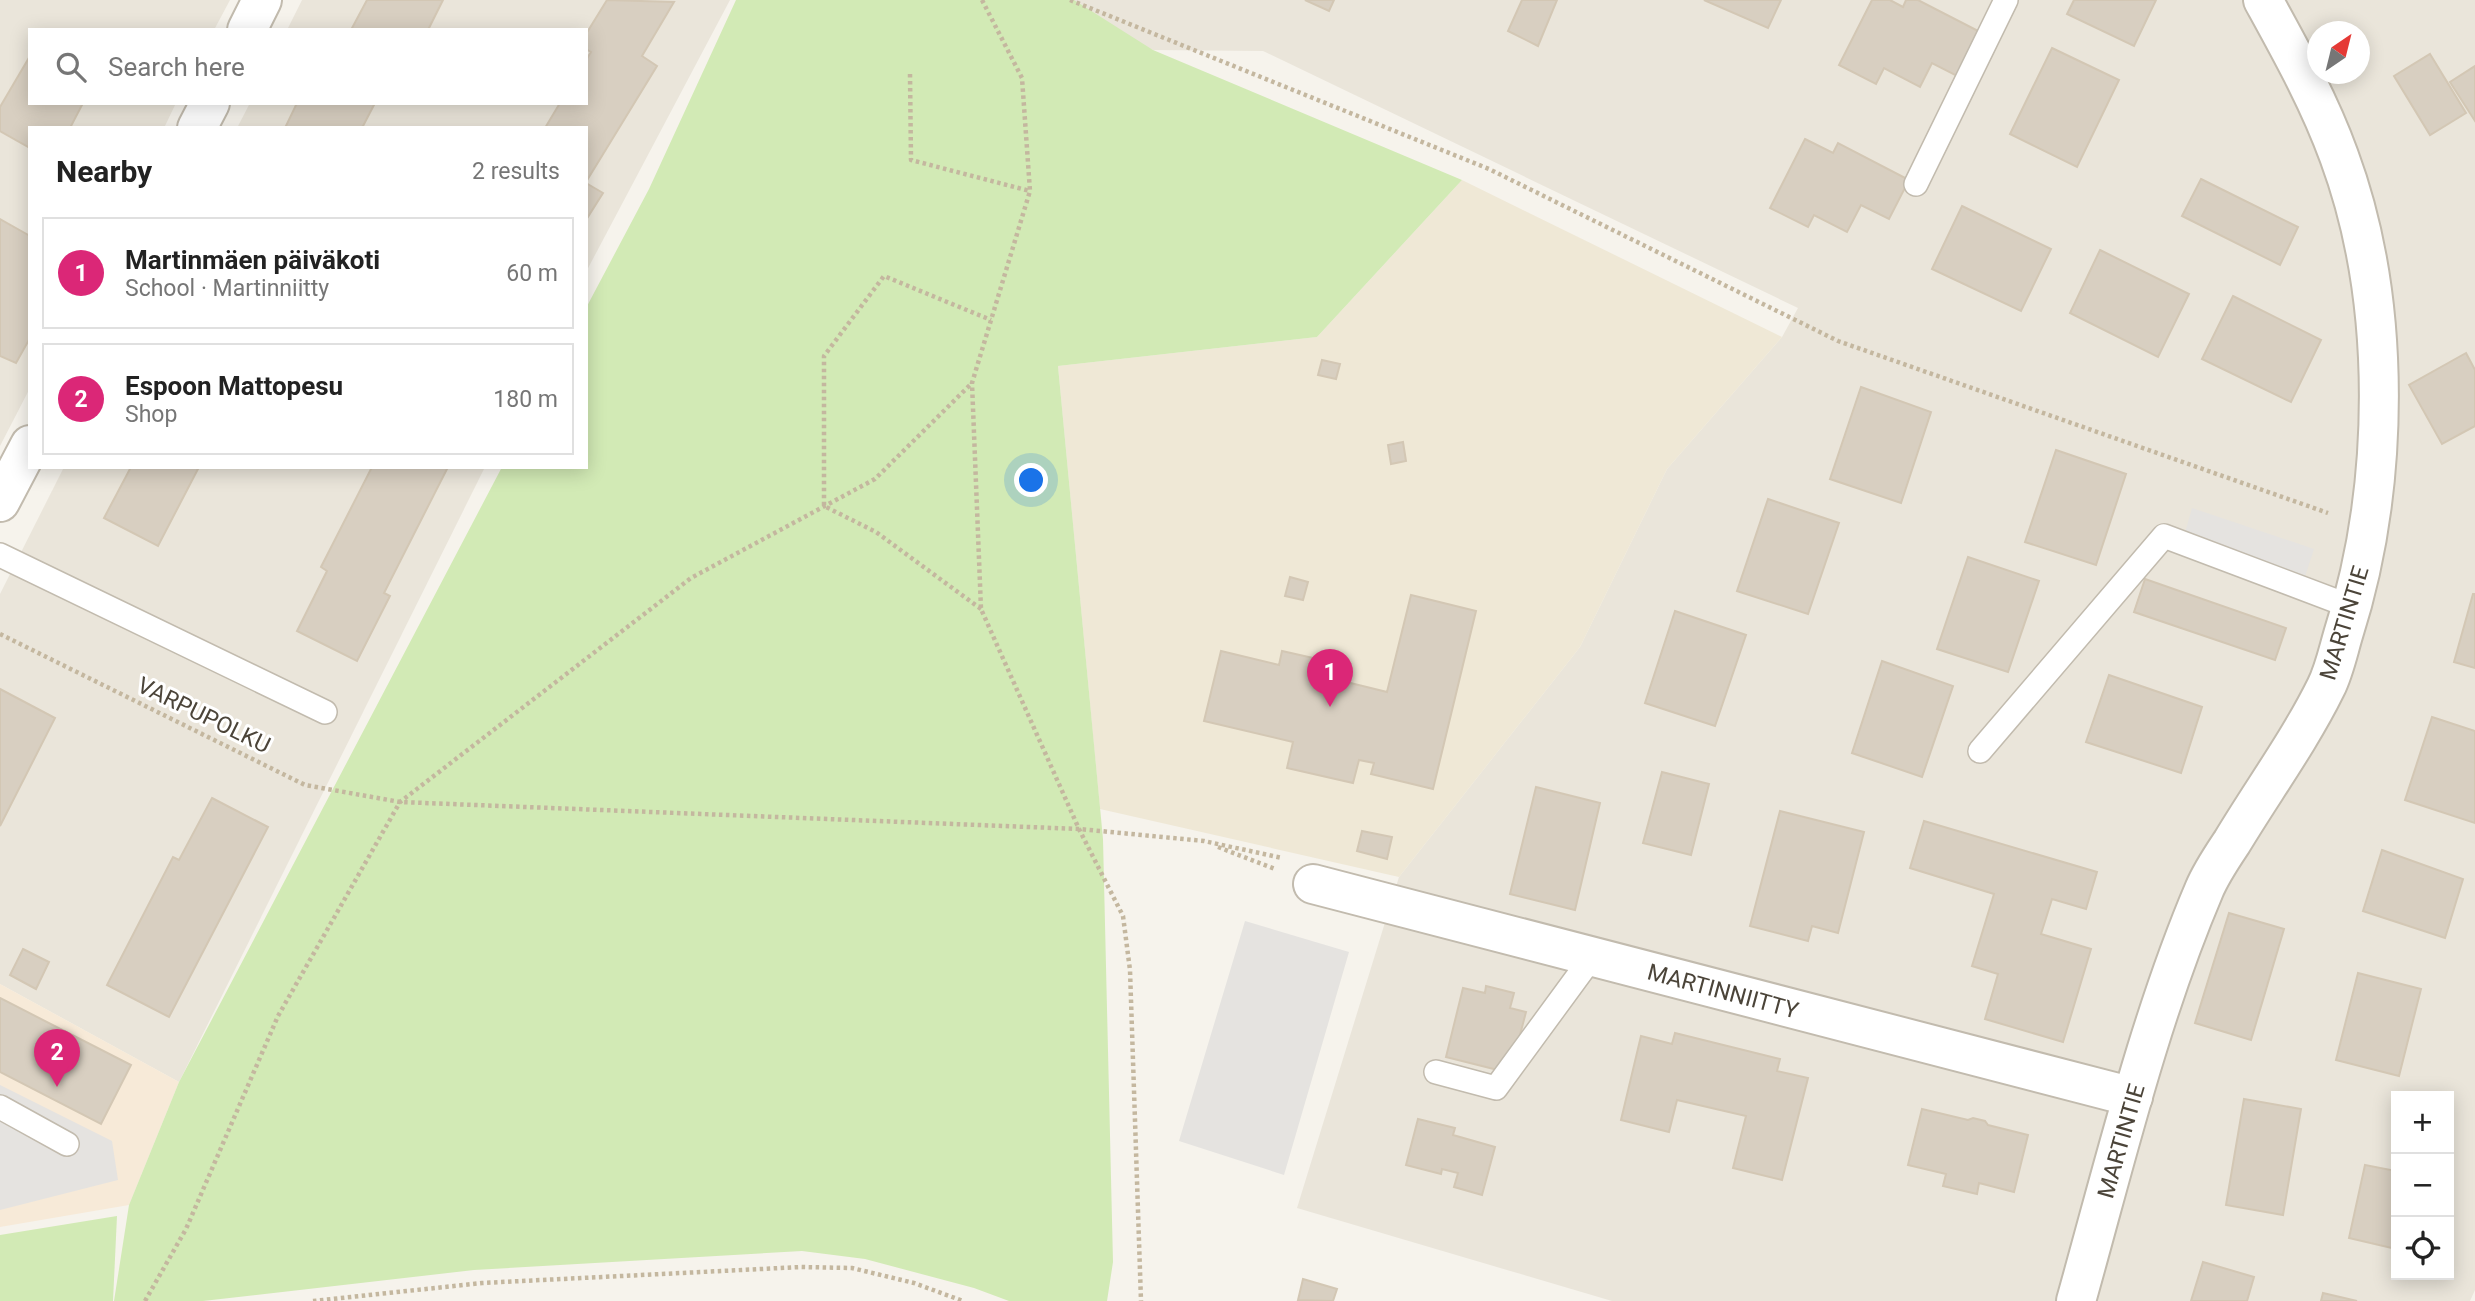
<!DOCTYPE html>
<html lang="en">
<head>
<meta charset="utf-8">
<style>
  :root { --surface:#fff; --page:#f2f2f2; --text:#222; --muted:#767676; --line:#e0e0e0; --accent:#db2777 }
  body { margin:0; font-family:Roboto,sans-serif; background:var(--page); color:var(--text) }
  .controls { position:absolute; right:21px; bottom:21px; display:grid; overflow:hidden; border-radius:0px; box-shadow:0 4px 18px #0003 }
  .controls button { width:63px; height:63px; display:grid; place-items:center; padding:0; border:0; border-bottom:2px solid var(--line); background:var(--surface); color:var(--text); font:35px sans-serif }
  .compass { position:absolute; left:2307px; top:21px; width:63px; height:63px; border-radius:50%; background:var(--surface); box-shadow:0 4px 18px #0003; rotate:35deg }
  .you { position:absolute; left:1032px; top:481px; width:24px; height:24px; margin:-18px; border:5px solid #fff; border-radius:50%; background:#1a73e8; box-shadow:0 0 0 10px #1a73e833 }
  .badge { display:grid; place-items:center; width:46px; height:46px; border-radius:50%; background:var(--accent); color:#fff; font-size:23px; font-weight:700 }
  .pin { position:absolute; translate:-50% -58px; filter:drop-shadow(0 2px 4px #0008) }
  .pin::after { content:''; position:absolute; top:37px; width:24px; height:21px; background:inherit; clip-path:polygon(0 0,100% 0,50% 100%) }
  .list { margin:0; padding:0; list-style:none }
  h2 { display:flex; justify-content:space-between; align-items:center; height:91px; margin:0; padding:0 28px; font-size:30px }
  h2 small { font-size:23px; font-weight:400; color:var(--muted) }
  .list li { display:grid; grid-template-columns:46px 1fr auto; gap:21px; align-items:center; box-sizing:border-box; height:112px; margin:0 14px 14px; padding:0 14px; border:2px solid var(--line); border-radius:0px }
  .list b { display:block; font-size:26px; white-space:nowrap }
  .list p { margin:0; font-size:23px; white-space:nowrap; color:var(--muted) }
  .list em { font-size:23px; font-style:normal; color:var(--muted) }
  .icon { flex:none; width:38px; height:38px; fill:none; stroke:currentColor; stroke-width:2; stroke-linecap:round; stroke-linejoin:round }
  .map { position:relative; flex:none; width:2475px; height:1301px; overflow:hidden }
  .search { position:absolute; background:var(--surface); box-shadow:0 4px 18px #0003; left:28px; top:28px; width:560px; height:77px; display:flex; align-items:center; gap:18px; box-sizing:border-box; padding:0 24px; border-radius:0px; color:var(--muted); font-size:26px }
  .panel { position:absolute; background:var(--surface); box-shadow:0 4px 18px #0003; left:28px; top:126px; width:560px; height:343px; border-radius:0px }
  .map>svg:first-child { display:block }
</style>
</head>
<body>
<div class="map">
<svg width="2475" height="1301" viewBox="0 0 2475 1301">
  <rect width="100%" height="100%" fill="#f6f3ec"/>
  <g fill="#eae5da" fill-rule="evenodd">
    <path d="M0,0H230L214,30H30V103H176L164,128H30V388L0,446Z"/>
    <path d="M302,0H730L586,272V128H237L250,103H586V30H287Z"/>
    <path d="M1022,0H2475V1290L2470,1301H1612L1297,1208L1399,877L1580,647L1667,469L1782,337L1798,308L1263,51L1153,50ZM2318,32H2360V74H2318ZM2396,1096H2449V1275H2396Z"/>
    <path d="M64,467H485L179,1082L0,984V594Z"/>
  </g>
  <path fill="#f7ead8" d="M0,984L179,1082L129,1205L0,1227Z"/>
  <path fill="#efe8d6" d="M1462,180L1782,337L1667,469L1580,647L1399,877L1100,809L1058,366L1317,337Z"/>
  <g fill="#d2eab5">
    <path d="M736,0H1074L1153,50L1462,180L1317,337L1058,366L1103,839L1113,1262L1107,1301H1009L974,1288L865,1259L802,1251L474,1270L203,1301H114L129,1205L179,1082L502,467H586V308L649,189Z"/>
    <path d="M117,1216L113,1301H0V1235Z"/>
  </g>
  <g fill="#e5e3e0">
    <path d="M2192,508L2314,549L2302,586L2182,543Z"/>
    <path d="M1245,921L1349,952L1284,1175L1179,1141Z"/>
    <path d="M0,1085L112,1141L118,1180L0,1210Z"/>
  </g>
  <g fill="#d8cfc1" stroke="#d3c7b4" stroke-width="2">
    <path d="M367,0H443L428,30H351Z"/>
    <path d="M607,0L674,2L642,56L657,66L586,182V128H545L560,103H586V60L591,52L586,49V34Z"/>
    <path d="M1305,0H1334L1329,11Z"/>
    <path d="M1522,0H1557L1538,46L1508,31Z"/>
    <path d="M1704,0H1781L1768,28Z"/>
    <path d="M1872,0H1890L1903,7L1906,0H1918L1984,34L1961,78L1932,63L1920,87L1884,68L1876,84L1839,65Z"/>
    <path d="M2074,0H2156L2134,46L2067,14Z"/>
    <path d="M2052,48L2119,80L2077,167L2010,134Z"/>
    <path d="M2430,54L2466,113L2430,135L2394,76Z"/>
    <path d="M30,56V103H83L70,128H30V148L0,131V107Z"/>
    <path d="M2475,66V121L2450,82Z"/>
    <path d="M297,103H375L362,128H285Z"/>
    <path d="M1805,139L1833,153L1838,143L1909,180L1889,219L1861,205L1847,232L1814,215L1808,227L1770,208Z"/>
    <path d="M2201,179L2298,227L2280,265L2182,216Z"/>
    <path d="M586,183L603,193L586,220Z"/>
    <path d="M1962,206L2051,249L2021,311L1932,269Z"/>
    <path d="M0,219L30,236V338L16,363L0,356Z"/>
    <path d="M2100,250L2189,294L2158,357L2070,313Z"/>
    <path d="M2233,296L2321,340L2291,402L2202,359Z"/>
    <path d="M2466,353L2475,370V426L2442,444L2409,385Z"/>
    <path d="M1322,360L1340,364L1336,379L1318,375Z"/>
    <path d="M1861,387L1931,412L1901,503L1830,479Z"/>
    <path d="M1403,442L1406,461L1391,464L1388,445Z"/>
    <path d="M2056,450L2126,474L2096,565L2025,542Z"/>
    <path d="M131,467H199L158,546L104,518Z"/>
    <path d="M372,467H448L384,593L390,596L357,661L297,631L327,571L321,567Z"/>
    <path d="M1768,499L1839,523L1808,614L1737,591Z"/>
    <path d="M1968,557L2039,581L2008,672L1937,649Z"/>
    <path d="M1290,577L1308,582L1303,600L1285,596Z"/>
    <path d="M2145,579L2286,628L2275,660L2134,612Z"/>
    <path d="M2473,594H2475V668L2454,662Z"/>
    <path d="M1411,595L1476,611L1433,789L1371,774L1374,763L1359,760L1353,783L1287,768L1293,742L1204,721L1221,651L1279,665L1282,651L1322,660L1318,675L1387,692Z"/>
    <path d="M1675,611L1746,635L1715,726L1645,703Z"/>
    <path d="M1882,661L1953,686L1922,777L1852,753Z"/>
    <path d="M2109,675L2202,707L2181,773L2086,742Z"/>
    <path d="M0,689L55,718L0,826Z"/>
    <path d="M2432,717L2475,731V823L2405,800Z"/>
    <path d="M1662,772L1709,784L1691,855L1643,843Z"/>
    <path d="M1536,787L1600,803L1575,910L1510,894Z"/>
    <path d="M212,798L268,827L169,1017L107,985L173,857L179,860Z"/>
    <path d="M1780,811L1864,832L1838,933L1812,926L1808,941L1750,926Z"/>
    <path d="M1924,821L2097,872L2086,909L2052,899L2041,934L2091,949L2063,1042L1985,1019L1998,974L1972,966L1994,894L1910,868Z"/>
    <path d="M1362,831L1392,837L1387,859L1357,851Z"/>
    <path d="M2382,850L2463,879L2445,938L2363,911Z"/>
    <path d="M2229,913L2284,929L2251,1040L2195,1023Z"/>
    <path d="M23,949L49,962L36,989L10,975Z"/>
    <path d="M2358,973L2421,989L2399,1076L2336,1060Z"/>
    <path d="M1486,986L1514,993L1510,1008L1526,1012L1515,1054L1506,1072L1446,1057L1463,988L1485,993Z"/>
    <path d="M0,998L131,1065L101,1124L0,1072Z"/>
    <path d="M1675,1033L1780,1059L1777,1071L1808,1078L1782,1180L1733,1168L1746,1116L1677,1100L1669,1132L1621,1120L1641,1036L1672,1044Z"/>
    <path d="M2244,1099L2301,1109L2283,1215L2226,1205Z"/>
    <path d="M1922,1109L1968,1120L1973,1118L1985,1121L1988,1125L2028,1135L2014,1192L1979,1183L1977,1194L1943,1186L1946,1174L1908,1165Z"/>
    <path d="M1418,1119L1455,1128L1453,1135L1495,1147L1482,1195L1454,1187L1458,1173L1442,1169L1441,1174L1406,1165Z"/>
    <path d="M2365,1165L2396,1171V1249L2349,1238Z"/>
    <path d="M2203,1262L2254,1277L2247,1301H2191Z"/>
    <path d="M1303,1279L1337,1289L1333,1301L1298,1300Z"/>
    <path d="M2323,1293L2357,1301H2321Z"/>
  </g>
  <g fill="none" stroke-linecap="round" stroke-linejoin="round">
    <g stroke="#c2bbae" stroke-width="26">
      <g id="lane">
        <path d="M1916,184L2006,0"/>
        <path d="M0,555L325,712"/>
        <path d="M1980,751L2164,536L2352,607"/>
        <path d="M1436,1072L1496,1088L1592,957"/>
        <path d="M0,1107L67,1144"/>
      </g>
    </g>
    <g stroke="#c2bbae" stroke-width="42">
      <g id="street">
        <path d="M247,30L262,0"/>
        <path d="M197,128L210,103"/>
        <path d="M0,502L30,445"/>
        <path d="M1313,884L2133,1097"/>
        <path d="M2076,1301C2114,1166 2149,1019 2204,890C2211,873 2222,857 2232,842C2262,792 2300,740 2326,687C2334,671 2338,652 2343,635C2390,488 2393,302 2339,156C2319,101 2291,51 2263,0"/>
      </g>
    </g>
    <g stroke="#c4b79f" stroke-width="4.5" stroke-dasharray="3.5 3.5" stroke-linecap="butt">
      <path d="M982,0L1022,78L1030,191L972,383L981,609L1079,829L1123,916L1130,970L1141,1301"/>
      <path d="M1070,0L1489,169L1838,341L2328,513"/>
      <path d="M910,74L911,160L1030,191"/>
      <path d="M981,609L876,532L824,506V356L884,276L991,320"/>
      <path d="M0,634L305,785L400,802L1079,829L1204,841L1282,858"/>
      <path d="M1218,847L1275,869"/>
      <path d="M145,1301L186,1229L278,1016L400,802L691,578L875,479L972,383"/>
      <path d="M313,1301L482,1283L801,1267L852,1268L914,1283L963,1301"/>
    </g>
    <use href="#lane" stroke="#fff" stroke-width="23"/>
    <use href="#street" stroke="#fff" stroke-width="38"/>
  </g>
  <g text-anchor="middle" stroke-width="6" stroke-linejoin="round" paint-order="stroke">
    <g font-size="23" fill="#4b4439" stroke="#fff">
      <text transform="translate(2344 623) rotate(-73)" y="8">MARTINTIE</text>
      <text transform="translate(204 715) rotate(26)" y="8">VARPUPOLKU</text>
      <text transform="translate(1723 991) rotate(15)" y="8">MARTINNIITTY</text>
      <text transform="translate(2121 1141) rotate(-74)" y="8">MARTINTIE</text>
    </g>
  </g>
</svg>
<div class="controls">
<button>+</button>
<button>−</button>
<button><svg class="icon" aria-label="locate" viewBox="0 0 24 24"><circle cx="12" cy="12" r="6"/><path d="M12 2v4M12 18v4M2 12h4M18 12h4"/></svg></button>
</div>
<svg class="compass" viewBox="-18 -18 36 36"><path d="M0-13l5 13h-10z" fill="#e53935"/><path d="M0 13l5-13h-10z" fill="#767676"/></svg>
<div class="you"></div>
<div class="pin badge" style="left:1330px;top:707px">1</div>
<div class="pin badge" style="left:57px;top:1087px">2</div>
<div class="search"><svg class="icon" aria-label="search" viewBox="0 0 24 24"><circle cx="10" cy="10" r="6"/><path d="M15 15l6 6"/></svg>Search here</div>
<section class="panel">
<h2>Nearby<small>2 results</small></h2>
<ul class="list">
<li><span class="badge">1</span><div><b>Martinmäen päiväkoti</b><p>School · Martinniitty</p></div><em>60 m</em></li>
<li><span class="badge">2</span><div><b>Espoon Mattopesu</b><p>Shop</p></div><em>180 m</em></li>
</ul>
</section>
</div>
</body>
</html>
